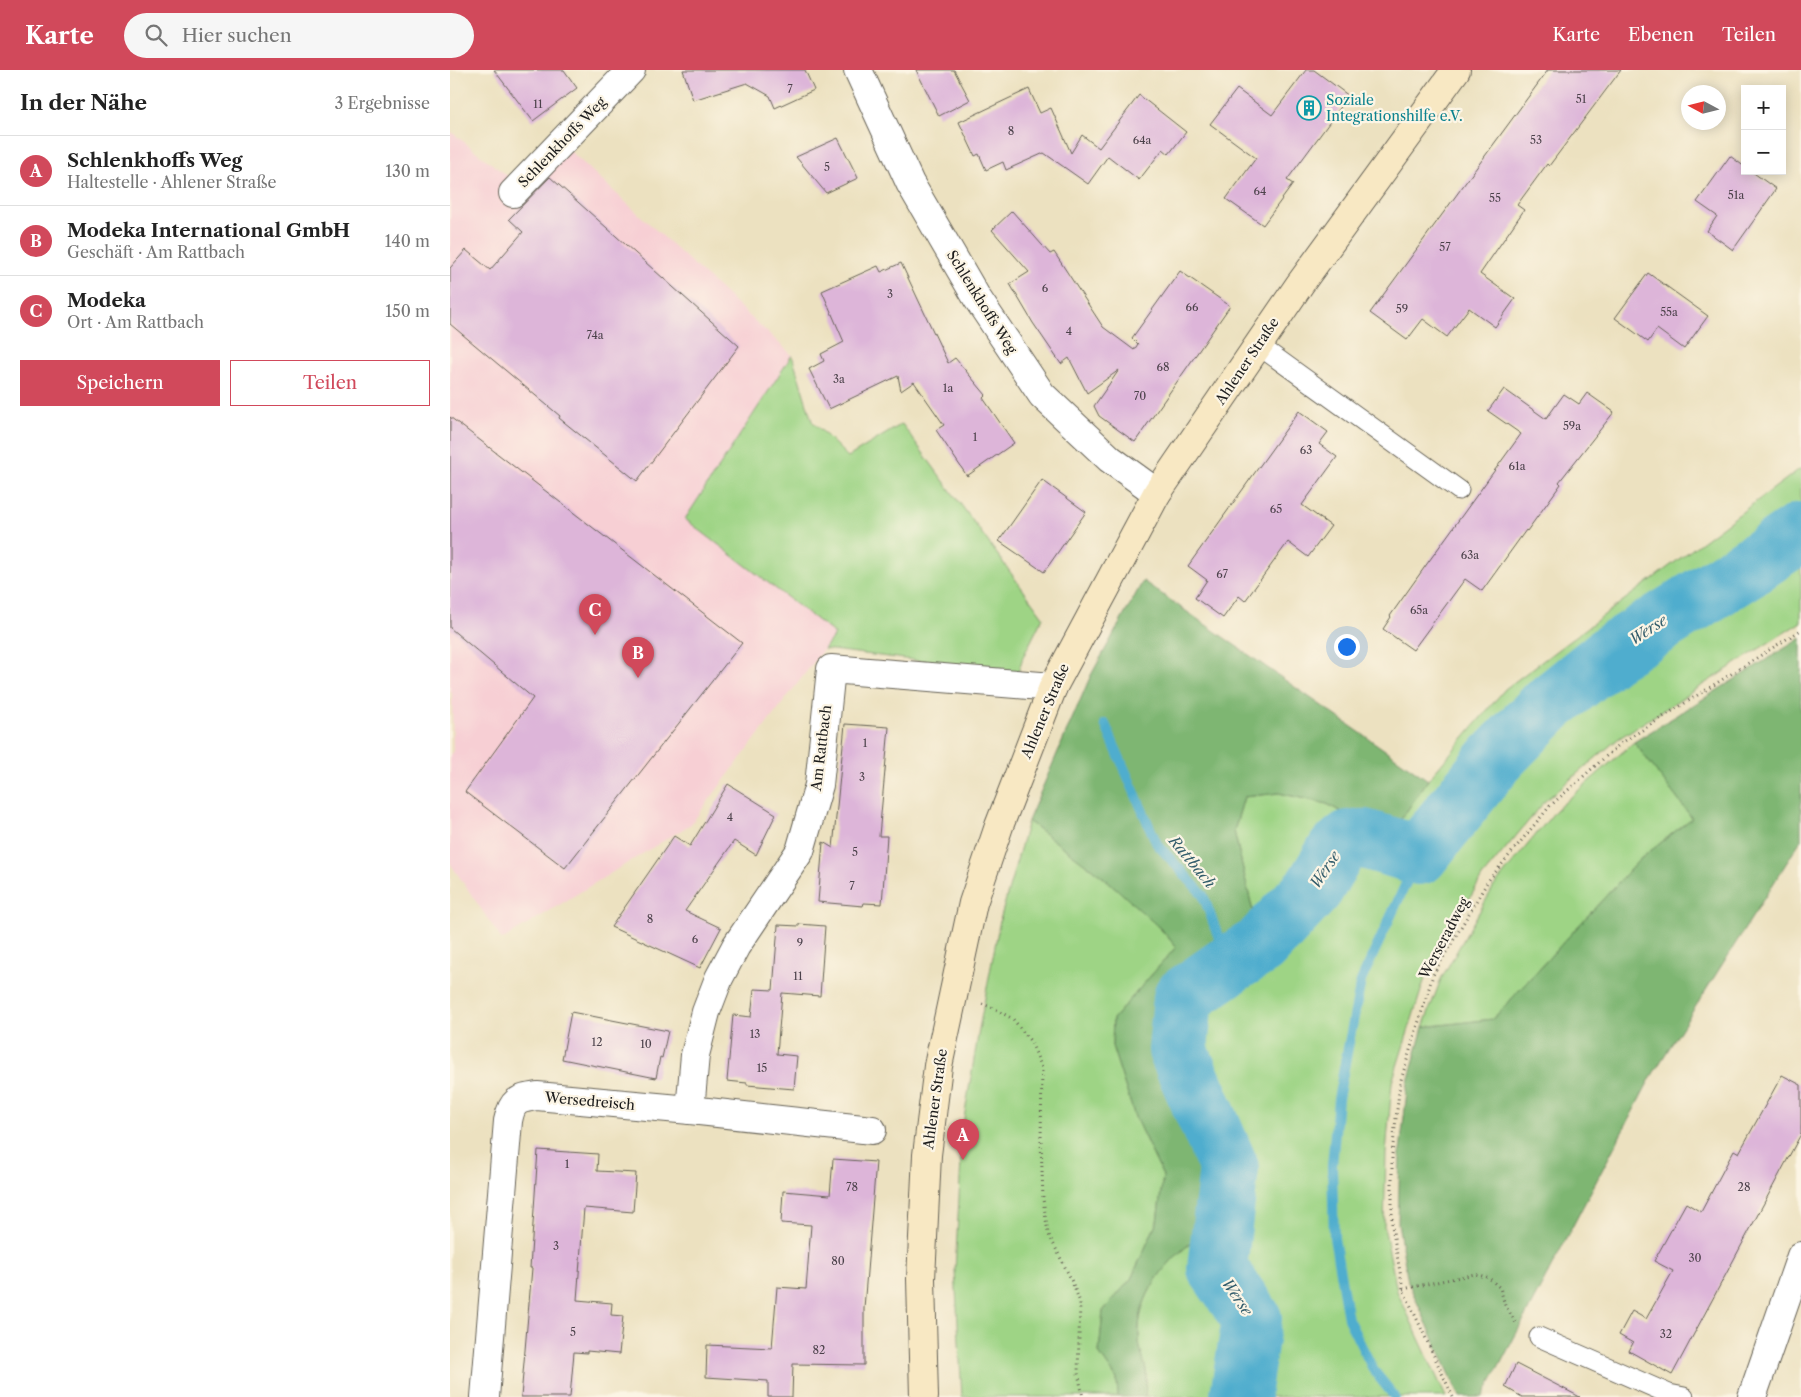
<!DOCTYPE html>
<html lang="de">
<head>
<meta charset="utf-8">
<style>
  :root { --surface:#fff; --page:#f6f6f6; --text:#222; --muted:#767676; --line:#e0e0e0; --accent:#d1495b }
  body { margin:0; font-family:"Libre Caslon Text",serif; background:var(--page); color:var(--text) }
  .controls { position:absolute; right:15px; top:15px; display:grid; overflow:hidden; border-radius:0px; box-shadow:0 2px 12px #0003 }
  .controls button { width:45px; height:45px; display:grid; place-items:center; padding:0; border:0; border-bottom:1px solid var(--line); background:var(--surface); color:var(--text); font:25px sans-serif }
  .compass { position:absolute; left:1231px; top:15px; width:45px; height:45px; border-radius:50%; background:var(--surface); box-shadow:0 2px 12px #0003; rotate:277deg }
  .you { position:absolute; left:896px; top:576px; width:18px; height:18px; margin:-12px; border:4px solid #fff; border-radius:50%; background:#1a73e8; box-shadow:0 0 0 8px #1a73e833 }
  .badge { display:grid; place-items:center; width:32px; height:32px; border-radius:50%; background:var(--accent); color:#fff; font-size:16px; font-weight:700 }
  .pin { position:absolute; translate:-50% -41px; filter:drop-shadow(0 1px 2px #0008) }
  .pin::after { content:''; position:absolute; top:26px; width:18px; height:15px; background:inherit; clip-path:polygon(0 0,100% 0,50% 100%) }
  .list { margin:0; padding:0; list-style:none }
  h2 { display:flex; justify-content:space-between; align-items:center; height:65px; margin:0; padding:0 20px; font-size:21px }
  h2 small { font-size:16px; font-weight:400; color:var(--muted) }
  .list li { display:grid; grid-template-columns:32px 1fr auto; gap:15px; align-items:center; box-sizing:border-box; height:70px; padding:0 20px; border-top:1px solid var(--line) }
  .list b { display:block; font-size:19px; white-space:nowrap }
  .list p { margin:0; font-size:16px; white-space:nowrap; color:var(--muted) }
  .list em { font-size:16px; font-style:normal; color:var(--muted) }
  .actions { display:flex; gap:10px; padding:15px 20px }
  .actions a { flex:1; padding:11px 0; border:1px solid var(--accent); border-radius:0px; text-align:center; font-size:18px; color:var(--accent) }
  .actions .main { background:var(--accent); color:#fff }
  .icon { flex:none; width:28px; height:28px; fill:none; stroke:currentColor; stroke-width:2; stroke-linecap:round; stroke-linejoin:round }
  .map { position:relative; flex:none; width:1351px; height:1327px; overflow:hidden }
  header { display:flex; align-items:center; gap:30px; box-sizing:border-box; height:70px; padding:0 25px; background:var(--accent); color:#fff }
  header strong { font-size:24px }
  nav { display:flex; gap:28px; margin-inline-start:auto; font-size:18px }
  .search { width:350px; height:45px; background:var(--page); display:flex; align-items:center; gap:12px; box-sizing:border-box; padding:0 18px; border-radius:28px; color:var(--muted); font-size:19px }
  main { display:flex }
  aside { flex:1; background:var(--surface) }
  .map>svg:first-child { display:block }
</style>
</head>
<body>
<header>
<strong>Karte</strong>
<div class="search"><svg class="icon" aria-label="search" viewBox="0 0 24 24"><circle cx="10" cy="10" r="6"/><path d="M15 15l6 6"/></svg>Hier suchen</div>
<nav><a>Karte</a><a>Ebenen</a><a>Teilen</a></nav>
</header>
<main>
<aside>
<h2>In der Nähe<small>3 Ergebnisse</small></h2>
<ul class="list">
<li><span class="badge">A</span><div><b>Schlenkhoffs Weg</b><p>Haltestelle · Ahlener Straße</p></div><em>130 m</em></li>
<li><span class="badge">B</span><div><b>Modeka International GmbH</b><p>Geschäft · Am Rattbach</p></div><em>140 m</em></li>
<li><span class="badge">C</span><div><b>Modeka</b><p>Ort · Am Rattbach</p></div><em>150 m</em></li>
</ul>
<div class="actions"><a class="main">Speichern</a><a>Teilen</a></div>
</aside>
<div class="map">
<svg width="1351" height="1327" viewBox="0 0 1351 1327">
  <rect width="100%" height="100%" fill="#fcf5e5"/>
  <filter id="ink" filterUnits="userSpaceOnUse"><feTurbulence type="fractalNoise" baseFrequency=".02" numOctaves="2"/><feDisplacementMap in="SourceGraphic" scale="10" xChannelSelector="R" yChannelSelector="G"/><feConvolveMatrix kernelMatrix="1 2 1 2 8 2 1 2 1" color-interpolation-filters="sRGB"/></filter>
  <filter id="wash" filterUnits="userSpaceOnUse"><feTurbulence type="fractalNoise" baseFrequency=".0096" numOctaves="4" result="noise"/><feDisplacementMap in="SourceGraphic" scale="20" xChannelSelector="R" yChannelSelector="G"/><feGaussianBlur stdDeviation="1.12" result="paint"/><feColorMatrix in="noise" values="0 0 0 0 0 0 0 0 0 0 0 0 0 0 0 0 0 1.4 0 .05"/><feComposite in="paint" operator="in"/></filter>
  <g filter="url(#wash)">
    <rect width="100%" height="100%" fill="#ece1c0"/>
    <path fill="#f7cfd4" d="M0,61L79,123L119,80L342,285L235,449L385,564L241,754L52,870L0,793V685L3,681L2,623L0,621Z"/>
    <g fill="#9ed485" stroke="#5d7850">
      <path d="M342,285L362,351L398,387L452,354L593,547L573,587L568,603L374,579L385,564L235,449Z"/>
      <path d="M1351,398V552L1168,669L1096,730L1032,807L977,902L942,1012L936,1083L934,1156L947,1221L996,1327H695C695,1318 697,1308 696,1300C694,1290 689,1280 689,1269C686,1227 714,1193 746,1169L732,1014L712,967L717,934L746,901L796,867L805,850L784,761L794,727L829,723L877,734L911,753L941,764L978,710L1055,619Z"/>
      <path d="M1184,672L1242,748L1189,790L1043,949L973,957L991,909L1044,816L1106,740Z"/>
      <path d="M578,751C628,789 687,828 726,877L663,949L662,976L685,1047L713,1106L707,1152L681,1209L653,1241L649,1283L667,1309L668,1327H512L505,1201L513,1054L530,954L550,850Z"/>
    </g>
    <g fill="#7eb672" stroke="#4d6947">
      <path d="M693,511L978,710L941,764L911,753L877,734L829,723L794,727L784,761L805,850L796,867L746,901L717,934L712,967L765,1089L770,1119L758,1170L746,1169C714,1193 686,1227 689,1269C689,1280 694,1290 696,1300C697,1308 695,1318 695,1327H668L667,1309L649,1283L653,1241L681,1209L707,1152L713,1106L685,1047L662,976L663,949L726,877L714,862L658,811L578,751L641,605Z"/>
      <path d="M1351,568V770L1201,1007L1033,1327H1010L958,1212L948,1153L950,1081L958,1012L973,957L1043,949L1189,790L1242,748L1184,672Z"/>
    </g>
    <g fill="none" stroke-linecap="round" stroke-linejoin="round">
      <g stroke="#4fadce" stroke-width="10">
        <path d="M1307,492L1326,493L1351,491"/>
        <path d="M655,654L707,774L753,825L779,895"/>
        <path d="M782,1327L790,1325"/>
        <path d="M945,1327L924,1301L898,1249L884,1168L882,1096L888,1029L911,911L969,785"/>
      </g>
      <path stroke="#4fadce" stroke-width="60" d="M791,1327L790,1325L802,1249L767,1198L779,1098L728,980L733,927L779,895L810,876L864,818L887,780L899,770L914,769L969,785L1046,688L1098,635L1161,584L1307,492L1351,462"/>
    </g>
    <g id="blocks">
      <g fill="#ddb5d9">
        <path d="M44,0H114L127,18L83,51Z"/>
        <path d="M233,0H355L364,20L325,38L320,26L297,13L243,30Z"/>
        <path d="M466,0H504L520,30L489,46Z"/>
        <path d="M856,0H864L899,26L837,110L843,114L813,155L776,129L806,88L760,54L787,19L822,45Z"/>
        <path d="M1098,0H1171L1099,96L1097,94L1067,135L1074,140L1030,204L1065,229L1045,257L1019,238L997,267L973,249L957,270L920,243Z"/>
        <path d="M579,19L590,43L601,38L621,83L632,65L649,78L689,25L736,62L719,84L713,79L689,110L658,86L638,114L594,83L556,100L553,92L536,100L529,84L525,86L509,52Z"/>
        <path d="M388,68L408,108L376,123L346,87Z"/>
        <path d="M1280,86L1295,97V101H1301L1326,119L1283,180L1257,161L1267,146L1247,132Z"/>
        <path d="M100,107L289,276L187,411L109,348L110,346L0,254V198L16,180L40,200L73,162L59,149Z"/>
        <path d="M562,141L600,184L604,182L653,257L684,280L688,274L682,268L730,201L780,236L685,372L649,346L644,336L669,300L637,323L619,288L611,294L583,253L560,214L579,202L542,160Z"/>
        <path d="M451,193L498,293L505,288L536,325L533,328L564,373L517,406L486,360L494,355L464,312L451,321L448,306L379,339L359,299L374,291L371,284L394,272L372,221L428,196L431,202Z"/>
        <path d="M1198,203L1258,246L1234,279L1207,259L1198,272L1165,248Z"/>
        <path d="M1054,319L1096,349L1114,324L1129,334L1137,323L1164,342L1109,412L1111,414L1077,461L1076,460L1032,521L1015,509L963,580L933,559L941,547L940,546L974,498L1071,364L1038,341Z"/>
        <path d="M849,341L878,362L869,374L887,387L852,435L881,456L858,487L838,472L795,531L789,526L773,548L745,528L757,510L738,496Z"/>
        <path d="M0,347L292,573L115,798L15,722L83,628L0,558Z"/>
        <path d="M592,410L636,442L594,502L549,471Z"/>
        <path d="M395,654L439,657L429,766H437L432,834L414,833L413,836L368,832L373,772L383,778Z"/>
        <path d="M278,714L326,744L306,785L284,771L235,841L271,858L250,898L161,857L224,766L240,776Z"/>
        <path d="M349,854L375,856L370,926L332,923L327,984L347,986L344,1019L297,1015V1013L277,1011L283,945L301,947L304,919L323,920L328,855L349,856Z"/>
        <path d="M121,942L218,961L212,988L210,987L206,1008L112,989Z"/>
        <path d="M1332,1005L1351,1015V1064L1222,1305L1179,1281L1183,1273L1169,1265L1182,1241L1196,1249L1223,1201L1204,1191L1236,1133L1251,1142L1284,1080L1289,1083Z"/>
        <path d="M88,1080L148,1084L147,1101L186,1103L183,1142L134,1138L127,1230L162,1233L161,1245L173,1246L169,1284L137,1281V1283L124,1282L120,1327H71L82,1198H80Z"/>
        <path d="M383,1089L426,1092L414,1238V1295L343,1294L342,1327H318V1311L256,1307L257,1275L322,1278L327,1217L356,1219L361,1155L331,1153L333,1121L380,1125Z"/>
        <path d="M1066,1294L1130,1327H1072L1055,1317Z"/>
      </g>
    </g>
  </g>
  <g filter="url(#ink)">
    <use href="#blocks" fill-opacity="0" stroke="#656155" stroke-width="1"/>
    <g fill="none" stroke-linecap="round" stroke-linejoin="round">
      <g stroke="#656155" stroke-width="21">
        <g id="service">
          <path d="M808,275L1009,420"/>
          <path d="M1089,1267L1219,1324L1234,1327"/>
        </g>
      </g>
      <g stroke="#656155" stroke-width="30">
        <g id="minor">
          <path d="M408,0L460,113L527,228L592,325L660,389L707,423"/>
          <path d="M63,123L181,0"/>
          <path d="M240,1040L245,985L256,942L269,908L286,876L350,781L369,715L381,599L603,617"/>
          <path d="M35,1327L58,1051C62,1031 67,1029 87,1026L240,1040L422,1060"/>
          <path d="M1302,1327L1351,1186"/>
        </g>
      </g>
      <g stroke="#656155" stroke-width="30">
        <path id="secondary" d="M474,1327L471,1209L477,1085L488,996L523,833L549,756L603,617L707,423L850,214L1006,0"/>
      </g>
      <g stroke="#656155" stroke-width="3" stroke-dasharray="1 4" stroke-linecap="butt">
        <path d="M532,934L541,937L563,949L581,972L592,998L591,1071L593,1129L598,1163L620,1207L630,1232L628,1303L633,1327"/>
        <path d="M953,1219L1025,1204L1039,1208L1050,1218L1055,1235L1066,1253"/>
        <path d="M1003,1327L953,1219L942,1156V1084L950,1013L983,905L1038,811L1100,736L1170,674L1351,560"/>
      </g>
      <use href="#service" stroke="#fff" stroke-width="19"/>
      <use href="#minor" stroke="#fff" stroke-width="28"/>
      <use href="#secondary" stroke="#f8e8c3" stroke-width="28"/>
    </g>
  </g>
  <defs>
    <g id="building-ring" transform="scale(1.25)"><circle r="9.5" fill="#fcf5e5" stroke="#0f9aa8" stroke-width="1.5"/><path d="M-4-6H4V6H1V3H-1V6H-4ZM-2.5-4.3h1.7v1.8h-1.7ZM.8-4.3h1.7v1.8H.8ZM-2.5-1h1.7V.8h-1.7ZM.8-1h1.7V.8H.8Z" fill="#0f9aa8"/></g>
  </defs>
  <g fill-rule="evenodd">
    <use href="#building-ring" x="859" y="38"/>
  </g>
  <g text-anchor="middle" stroke-width="4.5" stroke-linejoin="round" paint-order="stroke">
    <g font-size="11" fill="#4c424b">
      <text x="340" y="23">7</text>
      <text x="1131" y="33">51</text>
      <text x="88" y="38">11</text>
      <text x="561" y="65">8</text>
      <text x="692" y="74">64a</text>
      <text x="1086" y="74">53</text>
      <text x="377" y="101">5</text>
      <text x="810" y="125">64</text>
      <text x="1286" y="129">51a</text>
      <text x="1045" y="132">55</text>
      <text x="995" y="181">57</text>
      <text x="595" y="222">6</text>
      <text x="440" y="228">3</text>
      <text x="742" y="241">66</text>
      <text x="952" y="243">59</text>
      <text x="1219" y="246">55a</text>
      <text x="619" y="265">4</text>
      <text x="145" y="269">74a</text>
      <text x="713" y="301">68</text>
      <text x="389" y="313">3a</text>
      <text x="498" y="322">1a</text>
      <text x="690" y="330">70</text>
      <text x="1122" y="360">59a</text>
      <text x="525" y="371">1</text>
      <text x="856" y="384">63</text>
      <text x="1067" y="400">61a</text>
      <text x="826" y="443">65</text>
      <text x="1020" y="489">63a</text>
      <text x="772" y="508">67</text>
      <text x="969" y="544">65a</text>
      <text x="415" y="677">1</text>
      <text x="412" y="711">3</text>
      <text x="280" y="751">4</text>
      <text x="405" y="786">5</text>
      <text x="402" y="820">7</text>
      <text x="200" y="853">8</text>
      <text x="245" y="873">6</text>
      <text x="350" y="877">9</text>
      <text x="348" y="910">11</text>
      <text x="305" y="968">13</text>
      <text x="147" y="976">12</text>
      <text x="196" y="978">10</text>
      <text x="312" y="1002">15</text>
      <text x="117" y="1098">1</text>
      <text x="402" y="1121">78</text>
      <text x="1294" y="1121">28</text>
      <text x="106" y="1180">3</text>
      <text x="1245" y="1192">30</text>
      <text x="388" y="1195">80</text>
      <text x="123" y="1266">5</text>
      <text x="1216" y="1268">32</text>
      <text x="369" y="1284">82</text>
    </g>
    <g font-size="14" fill="#0d838f" stroke="#fcf5e5" text-anchor="start">
      <text x="876" y="35">Soziale<tspan x="876" dy="16">Integrationshilfe e.V.</tspan></text>
    </g>
    <g font-size="14" fill="#1c1c1c" stroke="#fcf5e5">
      <text transform="translate(112 72) rotate(-46)" y="5">Schlenkhoffs Weg</text>
      <text transform="translate(532 232) rotate(58)" y="5">Schlenkhoffs Weg</text>
      <text transform="translate(797 291) rotate(-56)" y="5">Ahlener Straße</text>
      <text transform="translate(595 641) rotate(-67)" y="5">Ahlener Straße</text>
      <text transform="translate(371 678) rotate(-83)" y="5">Am Rattbach</text>
      <text transform="translate(994 868) rotate(-62)" y="5">Werseradweg</text>
      <text transform="translate(485 1029) rotate(-82)" y="5">Ahlener Straße</text>
      <text transform="translate(140 1031) rotate(5)" y="5">Wersedreisch</text>
    </g>
    <g font-size="15" font-style="italic" fill="#335d6c" stroke="#fcf5e5">
      <text transform="translate(1198 560) rotate(-33)" y="5">Werse</text>
      <text transform="translate(742 792) rotate(50)" y="5">Rattbach</text>
      <text transform="translate(875 800) rotate(-56)" y="5">Werse</text>
      <text transform="translate(787 1227) rotate(56)" y="5">Werse</text>
    </g>
  </g>
</svg>
<div class="controls">
<button>+</button>
<button>−</button>
</div>
<svg class="compass" viewBox="-18 -18 36 36"><path d="M0-13l5 13h-10z" fill="#e53935"/><path d="M0 13l5-13h-10z" fill="#767676"/></svg>
<div class="you"></div>
<div class="pin badge" style="left:513px;top:1090px">A</div>
<div class="pin badge" style="left:188px;top:608px">B</div>
<div class="pin badge" style="left:145px;top:565px">C</div>
</div>
</main>
</body>
</html>
